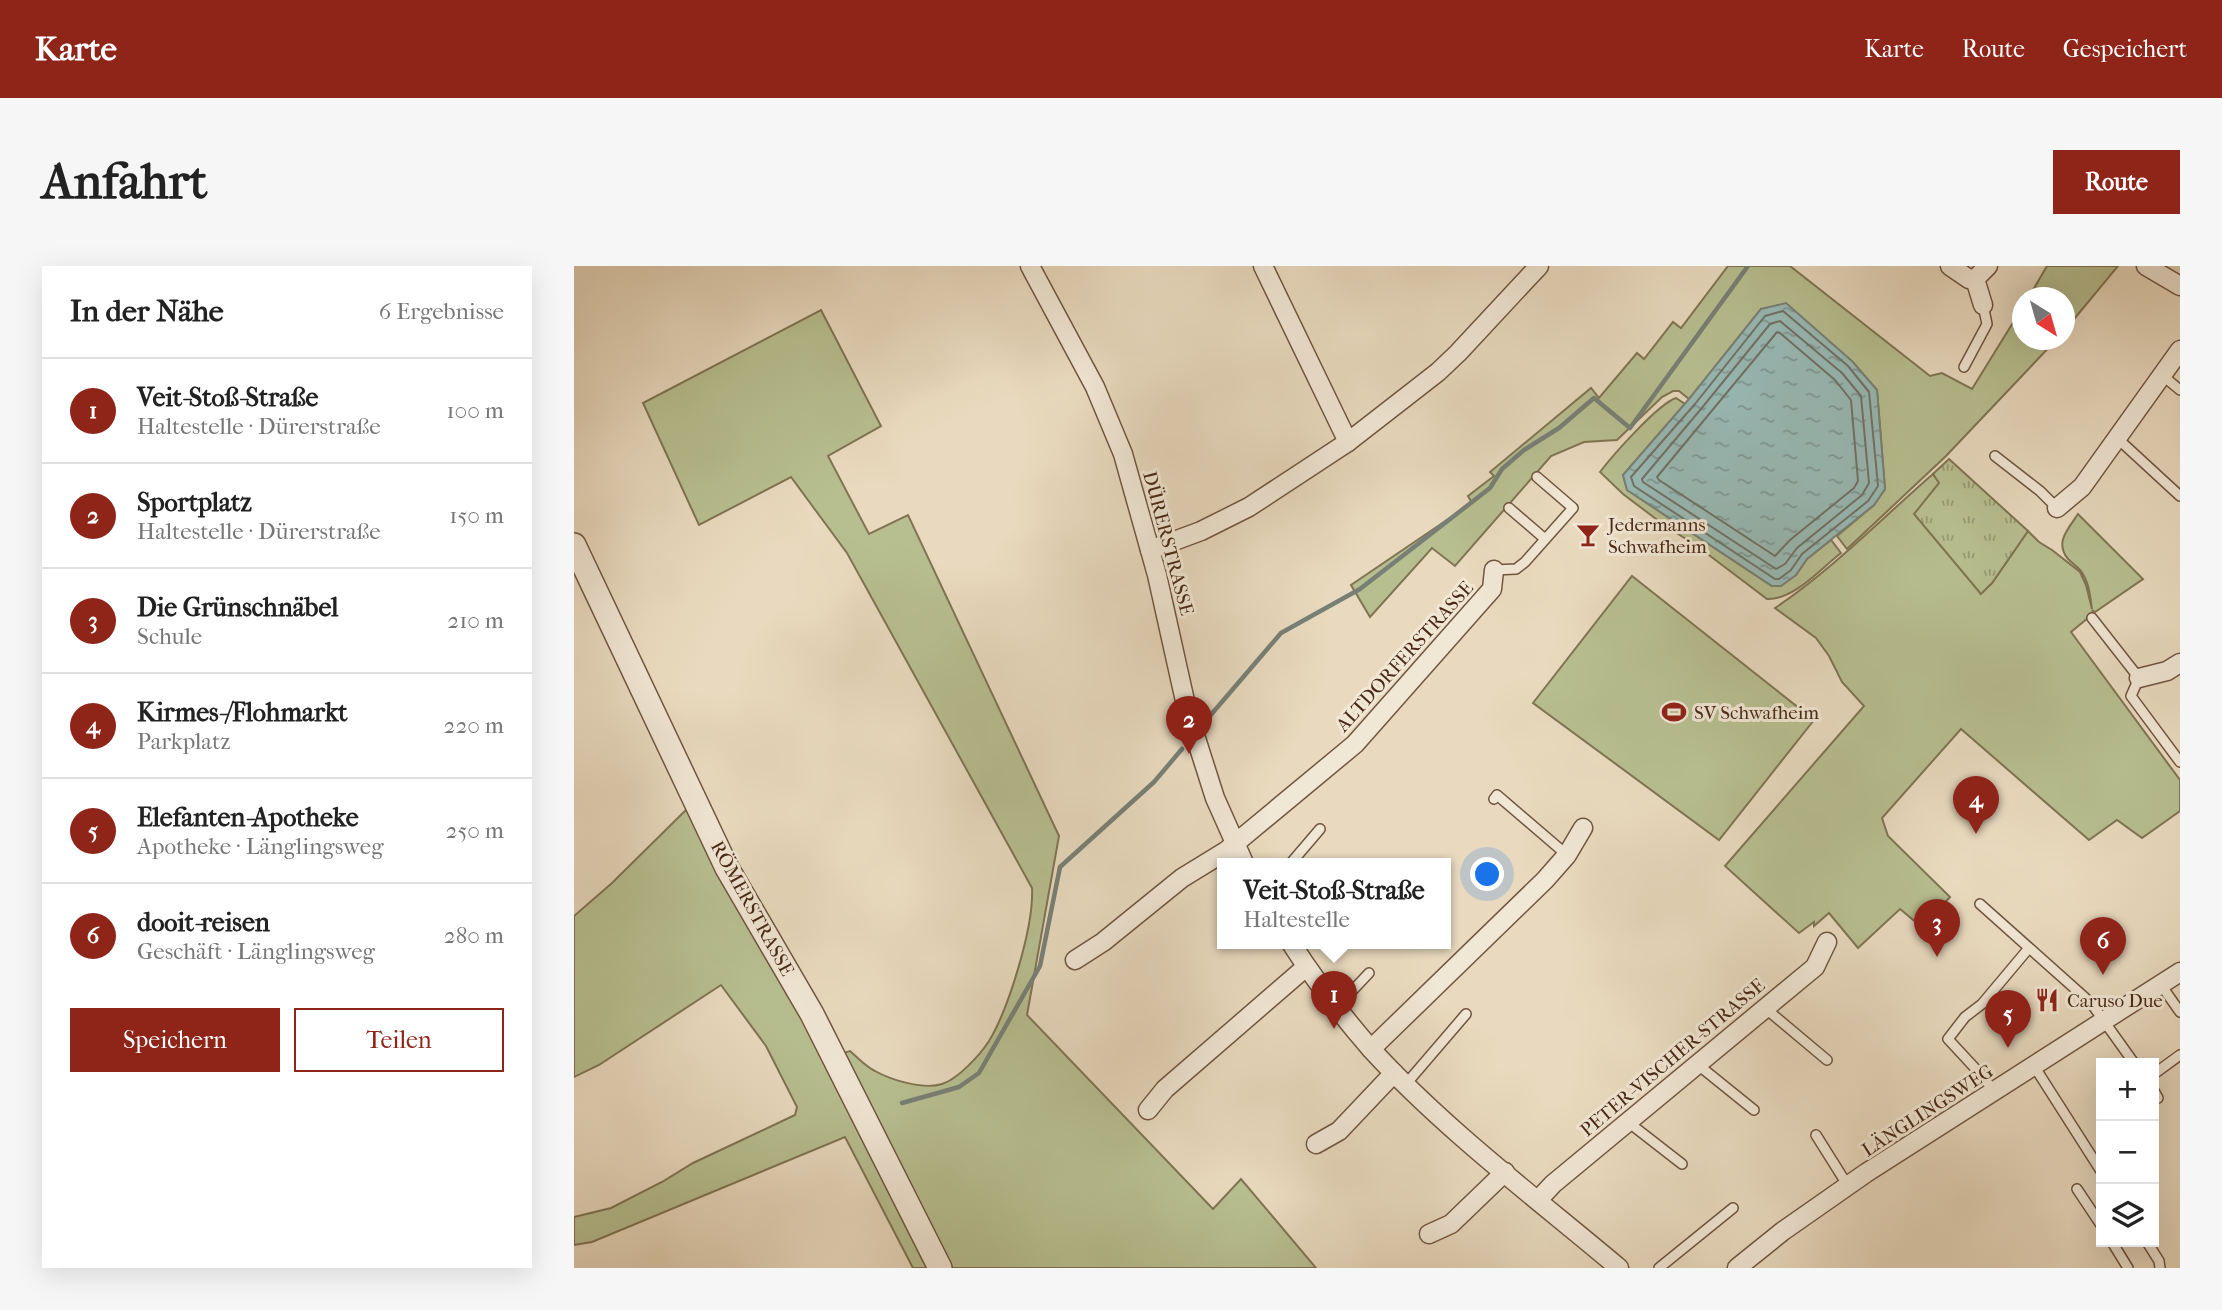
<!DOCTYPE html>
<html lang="de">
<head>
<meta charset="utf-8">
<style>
  :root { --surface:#fff; --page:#f6f6f6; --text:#222; --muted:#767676; --line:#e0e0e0; --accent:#8f2418 }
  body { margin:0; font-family:"IM FELL French Canon",serif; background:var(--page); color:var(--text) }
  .controls { position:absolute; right:21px; bottom:21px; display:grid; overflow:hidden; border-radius:0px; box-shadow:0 7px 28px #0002 }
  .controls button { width:63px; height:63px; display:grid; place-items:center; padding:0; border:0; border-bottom:2px solid var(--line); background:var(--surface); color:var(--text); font:35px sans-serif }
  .compass { position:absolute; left:1438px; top:21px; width:63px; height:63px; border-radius:50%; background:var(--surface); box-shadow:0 7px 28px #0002; rotate:143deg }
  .you { position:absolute; left:914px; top:609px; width:24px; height:24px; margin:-18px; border:5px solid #fff; border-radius:50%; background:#1a73e8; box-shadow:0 0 0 10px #1a73e833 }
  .badge { display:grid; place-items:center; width:46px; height:46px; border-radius:50%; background:var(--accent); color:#fff; font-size:23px; font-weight:700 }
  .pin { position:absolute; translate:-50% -58px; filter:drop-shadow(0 2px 4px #0008) }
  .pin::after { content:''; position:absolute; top:37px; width:24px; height:21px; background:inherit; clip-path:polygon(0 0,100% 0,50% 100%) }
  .popup { position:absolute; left:643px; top:592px; width:234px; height:91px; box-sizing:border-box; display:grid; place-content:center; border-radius:0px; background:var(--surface); filter:drop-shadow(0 2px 5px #0005); font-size:23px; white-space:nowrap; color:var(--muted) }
  .popup b { font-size:26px; color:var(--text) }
  .popup::after { content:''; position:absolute; left:50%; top:100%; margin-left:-14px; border:14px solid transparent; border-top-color:var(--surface) }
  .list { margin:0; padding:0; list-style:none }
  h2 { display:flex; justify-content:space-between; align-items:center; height:91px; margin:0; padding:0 28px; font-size:30px }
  h2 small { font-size:23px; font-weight:400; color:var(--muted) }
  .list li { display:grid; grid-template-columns:46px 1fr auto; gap:21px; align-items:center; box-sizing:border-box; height:105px; padding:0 28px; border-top:2px solid var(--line) }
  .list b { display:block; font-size:26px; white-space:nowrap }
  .list p { margin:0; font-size:23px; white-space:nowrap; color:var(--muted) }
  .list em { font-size:23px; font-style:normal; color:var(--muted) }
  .actions { display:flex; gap:14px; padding:21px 28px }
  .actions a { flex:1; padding:16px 0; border:2px solid var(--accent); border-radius:0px; text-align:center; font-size:24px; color:var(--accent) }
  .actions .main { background:var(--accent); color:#fff }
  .icon { flex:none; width:38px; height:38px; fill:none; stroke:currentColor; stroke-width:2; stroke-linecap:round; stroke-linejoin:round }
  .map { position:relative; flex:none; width:1606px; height:1002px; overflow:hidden; border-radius:0px }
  header { display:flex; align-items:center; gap:42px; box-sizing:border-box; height:98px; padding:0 35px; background:var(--accent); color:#fff }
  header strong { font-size:33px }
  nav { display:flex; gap:38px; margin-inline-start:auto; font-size:24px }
  .intro { display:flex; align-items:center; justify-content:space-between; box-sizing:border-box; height:168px; padding:0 42px }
  h1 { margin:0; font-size:49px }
  .button { padding:18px 32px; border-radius:0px; background:var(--accent); color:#fff; font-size:24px; font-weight:700 }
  main { display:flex; gap:42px; padding:0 42px }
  aside { flex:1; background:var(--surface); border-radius:0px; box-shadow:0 7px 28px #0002 }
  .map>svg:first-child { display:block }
</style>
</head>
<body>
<header>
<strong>Karte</strong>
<nav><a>Karte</a><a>Route</a><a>Gespeichert</a></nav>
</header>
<div class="intro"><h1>Anfahrt</h1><a class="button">Route</a></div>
<main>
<aside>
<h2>In der Nähe<small>6 Ergebnisse</small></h2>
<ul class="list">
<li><span class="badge">1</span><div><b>Veit-Stoß-Straße</b><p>Haltestelle · Dürerstraße</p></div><em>100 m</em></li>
<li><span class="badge">2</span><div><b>Sportplatz</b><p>Haltestelle · Dürerstraße</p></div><em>150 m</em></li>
<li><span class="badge">3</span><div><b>Die Grünschnäbel</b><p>Schule</p></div><em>210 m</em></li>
<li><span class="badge">4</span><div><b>Kirmes-/Flohmarkt</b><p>Parkplatz</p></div><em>220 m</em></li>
<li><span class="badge">5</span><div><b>Elefanten-Apotheke</b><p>Apotheke · Länglingsweg</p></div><em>250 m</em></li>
<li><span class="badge">6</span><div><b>dooit-reisen</b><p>Geschäft · Länglingsweg</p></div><em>280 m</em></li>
</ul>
<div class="actions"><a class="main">Speichern</a><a>Teilen</a></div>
</aside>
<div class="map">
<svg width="1606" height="1002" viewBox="0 0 1606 1002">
  <defs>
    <pattern id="park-tufts" width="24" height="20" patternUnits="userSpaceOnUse" patternTransform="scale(1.75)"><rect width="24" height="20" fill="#b7bf91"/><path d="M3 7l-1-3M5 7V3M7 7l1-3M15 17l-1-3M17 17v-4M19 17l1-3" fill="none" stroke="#979b75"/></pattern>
    <pattern id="water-ripples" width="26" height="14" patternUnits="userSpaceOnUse" patternTransform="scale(1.75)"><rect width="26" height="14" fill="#98bab6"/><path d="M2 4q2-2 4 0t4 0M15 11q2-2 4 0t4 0" fill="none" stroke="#7e9793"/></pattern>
  </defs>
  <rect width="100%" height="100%" fill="#e9dabf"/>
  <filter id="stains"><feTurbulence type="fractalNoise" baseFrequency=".00286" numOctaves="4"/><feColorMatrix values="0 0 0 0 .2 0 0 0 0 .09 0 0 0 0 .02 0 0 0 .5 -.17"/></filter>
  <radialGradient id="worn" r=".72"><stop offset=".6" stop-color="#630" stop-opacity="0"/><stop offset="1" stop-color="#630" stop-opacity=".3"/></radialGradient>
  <g fill="#b7bf91" stroke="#807453" stroke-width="2">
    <path d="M1154,0H1216L1356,110L1368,107L1398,123L1448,42V74H1482L1372,190L1273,283L1263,270L1300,239L1311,223L1303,124L1187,43L1115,133L1105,125H1099L1088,131L1043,174L1010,176L977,190L881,300L858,282L796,351L777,319L898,237L894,230L920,210L916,206L1017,122L1025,132L1063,87L1070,93L1099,56L1107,62Z"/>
    <path d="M1473,0H1544L1491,64L1490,32L1455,31Z"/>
    <path d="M247,44L307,160L254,190L295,268L334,249L485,570L453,749L639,943L667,913L742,1002H377L266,788L276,785C284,792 292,801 301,805C317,814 350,824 368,818C384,813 406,789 415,775C435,742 460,660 458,622L273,287L217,211L125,259L69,137Z"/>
    <path d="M1102,132L1111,138L1049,209L1053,224L1198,320L1222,309L1233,293L1257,274L1267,287C1246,303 1220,334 1193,333L1123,280L1090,259L1049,228L1026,206C1039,189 1084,138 1102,132Z"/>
    <path d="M1359,208L1366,217L1406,327L1418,317L1454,265L1465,276L1478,284L1506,306L1512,319L1518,343C1516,329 1515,316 1507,305C1503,300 1498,297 1494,293C1480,276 1495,262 1504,248L1569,313L1521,346L1518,344L1520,347L1497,366L1606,514V545L1568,572L1543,554L1515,574L1387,463L1308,552L1314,570L1376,631L1349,662L1326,643L1284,682L1255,647L1240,660V656L1225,667L1151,600L1290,440L1268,416L1255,390L1242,372L1201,342C1259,303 1307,253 1359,208Z"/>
    <path d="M1058,310L1240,454L1145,574L959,437Z"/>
    <path d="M116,540L359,1002H339L271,871L18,976L0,979V951L37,942L88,916L119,897L221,849L223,841L192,780L147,719L25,799L0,811V650L38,617Z"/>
  </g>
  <path fill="url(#park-tufts)" stroke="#807453" stroke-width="2" d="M1375,193L1454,265L1418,317L1407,328L1340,248L1365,217L1359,208Z"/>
  <path fill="url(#water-ripples)" stroke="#788076" stroke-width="2" d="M1212,37L1279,96L1303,124L1311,223L1300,239L1233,293L1222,309L1207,320H1198L1053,224L1049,209L1115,133L1187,43Z"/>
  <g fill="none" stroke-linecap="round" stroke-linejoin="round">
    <g stroke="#707266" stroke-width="2">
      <path d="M1209,45L1274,100L1295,126L1304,220L1294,235L1228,288L1217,304L1205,313H1201L1060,220L1057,211L1121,138L1191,50Z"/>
      <path d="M1206,55L1268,107L1287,130L1295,217L1288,229L1223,282L1211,298L1202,303L1069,216L1068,213L1127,143L1196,58Z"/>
      <path d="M1203,66L1206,67L1261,114L1277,134L1284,215L1280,222L1216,274L1201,290L1085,214L1083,211Z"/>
    </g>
    <g stroke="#788076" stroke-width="4.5">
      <path d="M635,451L707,367L786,323L916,222L928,203L950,184L985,162L1020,132L1056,162L1174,0"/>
      <path d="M328,837L385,821L405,807L466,700L486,601L580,516L608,483"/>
    </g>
    <g stroke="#715540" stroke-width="12">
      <g id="service">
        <path d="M1390,101L1413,58L1409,39"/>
        <path d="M1588,109L1606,124"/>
        <path d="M1543,172L1606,230"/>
        <path d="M1421,190L1466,225L1483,242"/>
        <path d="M935,242L971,273"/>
        <path d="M920,304L942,303L951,296L999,242L963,211"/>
        <path d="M1518,352L1565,412L1557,430L1606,496"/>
        <path d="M920,533L923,529L993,589"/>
        <path d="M717,597L746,563"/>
        <path d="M1406,638L1517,737L1560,797"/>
        <path d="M1587,719L1606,746"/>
        <path d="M763,741L795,707"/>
        <path d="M1191,742L1253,794"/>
        <path d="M1123,798L1180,844"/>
        <path d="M1460,800L1527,905"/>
        <path d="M1580,808L1606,789"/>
        <path d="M832,818L892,748"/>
        <path d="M1580,825L1584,832"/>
        <path d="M1419,826L1412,814L1374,773L1391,751L1408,738L1455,682"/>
        <path d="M1054,856L1108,898"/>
        <path d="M1242,869L1274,920"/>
        <path d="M1503,923L1527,959"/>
        <path d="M1538,976L1554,1002"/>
        <path d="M1573,976L1585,995L1586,1002"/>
        <path d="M1085,1002L1159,942"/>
      </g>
    </g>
    <g stroke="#715540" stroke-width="21">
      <g id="minor">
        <path d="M456,0L521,121L549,188L583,309L613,444L641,532L670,597"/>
        <path d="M689,0L774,176"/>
        <path d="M1376,0L1395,13H1401L1414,0"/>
        <path d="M1572,0L1606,20"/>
        <path d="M1401,13L1409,39"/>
        <path d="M1483,242L1508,221L1606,84"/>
        <path d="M576,284L627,265L675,241L774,176L864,106L884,87L965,0"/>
        <path d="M1565,412L1593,405L1606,397"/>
        <path d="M717,677C741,714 768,750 797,783C869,862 963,933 1045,1002"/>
        <path d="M501,694L529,676L608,612L652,585L781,478L918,323L920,304"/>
        <path d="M797,783L971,614L993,589L1009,562"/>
        <path d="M574,844L591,823L732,701"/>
        <path d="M742,878L765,865L820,807"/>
        <path d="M964,934L979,918L1241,701L1253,676"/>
        <path d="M855,968L877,958L931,906"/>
        <path d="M1163,1002L1209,965L1292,907L1606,706"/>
      </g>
    </g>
    <g stroke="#715540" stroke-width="26">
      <path id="tertiary" d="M0,279L153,602L238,748L366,1002"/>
    </g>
    <use href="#service" stroke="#f1e7d5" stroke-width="9"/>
    <use href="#minor" stroke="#f1e7d5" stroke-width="18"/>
    <use href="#tertiary" stroke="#f1e7d5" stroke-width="23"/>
  </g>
  <defs>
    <g id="bar-bare" transform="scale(1.89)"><path d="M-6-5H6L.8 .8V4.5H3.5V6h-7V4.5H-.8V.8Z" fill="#8f2418" stroke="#f1e7d5" stroke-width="2.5" paint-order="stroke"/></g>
    <g id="stadium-bare" transform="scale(1.89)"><path d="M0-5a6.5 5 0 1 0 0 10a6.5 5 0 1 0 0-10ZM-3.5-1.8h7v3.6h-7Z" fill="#8f2418" stroke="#f1e7d5" stroke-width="2.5" paint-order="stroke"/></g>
    <g id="restaurant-bare" transform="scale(1.89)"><path d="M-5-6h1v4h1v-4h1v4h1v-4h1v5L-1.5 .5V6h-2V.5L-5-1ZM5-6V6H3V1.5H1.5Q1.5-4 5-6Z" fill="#8f2418" stroke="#f1e7d5" stroke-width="2.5" paint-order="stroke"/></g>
  </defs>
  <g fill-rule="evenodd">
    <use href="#bar-bare" x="1014" y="269"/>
    <use href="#stadium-bare" x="1100" y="446"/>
    <use href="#restaurant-bare" x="1473" y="734"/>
  </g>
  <g text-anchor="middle" stroke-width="6" stroke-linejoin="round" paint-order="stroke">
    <g font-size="19" fill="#492915" stroke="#f1e7d5" text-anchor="start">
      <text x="1034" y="265">Jedermanns<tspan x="1034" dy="22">Schwafheim</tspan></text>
      <text x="1120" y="453">SV Schwafheim</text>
      <text x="1493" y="741">Caruso Due</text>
    </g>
    <g font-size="19" fill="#492915" stroke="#f1e7d5">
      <text transform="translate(595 277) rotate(75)" y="7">DÜRERSTRASSE</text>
      <text transform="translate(830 390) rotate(-48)" y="7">ALTDORFERSTRASSE</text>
      <text transform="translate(179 642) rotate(61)" y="7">RÖMERSTRASSE</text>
      <text transform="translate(1098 791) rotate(-40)" y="7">PETER-VISCHER-STRASSE</text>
      <text transform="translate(1353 844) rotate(-33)" y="7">LÄNGLINGSWEG</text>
    </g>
  </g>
  <rect width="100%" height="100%" filter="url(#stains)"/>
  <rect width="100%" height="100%" fill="url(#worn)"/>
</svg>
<div class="controls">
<button>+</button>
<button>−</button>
<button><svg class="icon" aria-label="layers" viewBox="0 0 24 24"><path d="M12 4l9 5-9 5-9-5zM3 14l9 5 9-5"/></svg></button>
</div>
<svg class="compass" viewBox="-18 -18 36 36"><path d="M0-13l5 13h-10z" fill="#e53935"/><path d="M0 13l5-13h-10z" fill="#767676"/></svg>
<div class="you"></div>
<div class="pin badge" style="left:760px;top:763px">1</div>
<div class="popup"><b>Veit-Stoß-Straße</b>Haltestelle</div>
<div class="pin badge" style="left:615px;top:488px">2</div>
<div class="pin badge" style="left:1363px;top:691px">3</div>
<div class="pin badge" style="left:1402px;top:568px">4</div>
<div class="pin badge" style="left:1434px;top:782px">5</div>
<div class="pin badge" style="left:1529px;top:709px">6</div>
</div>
</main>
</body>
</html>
